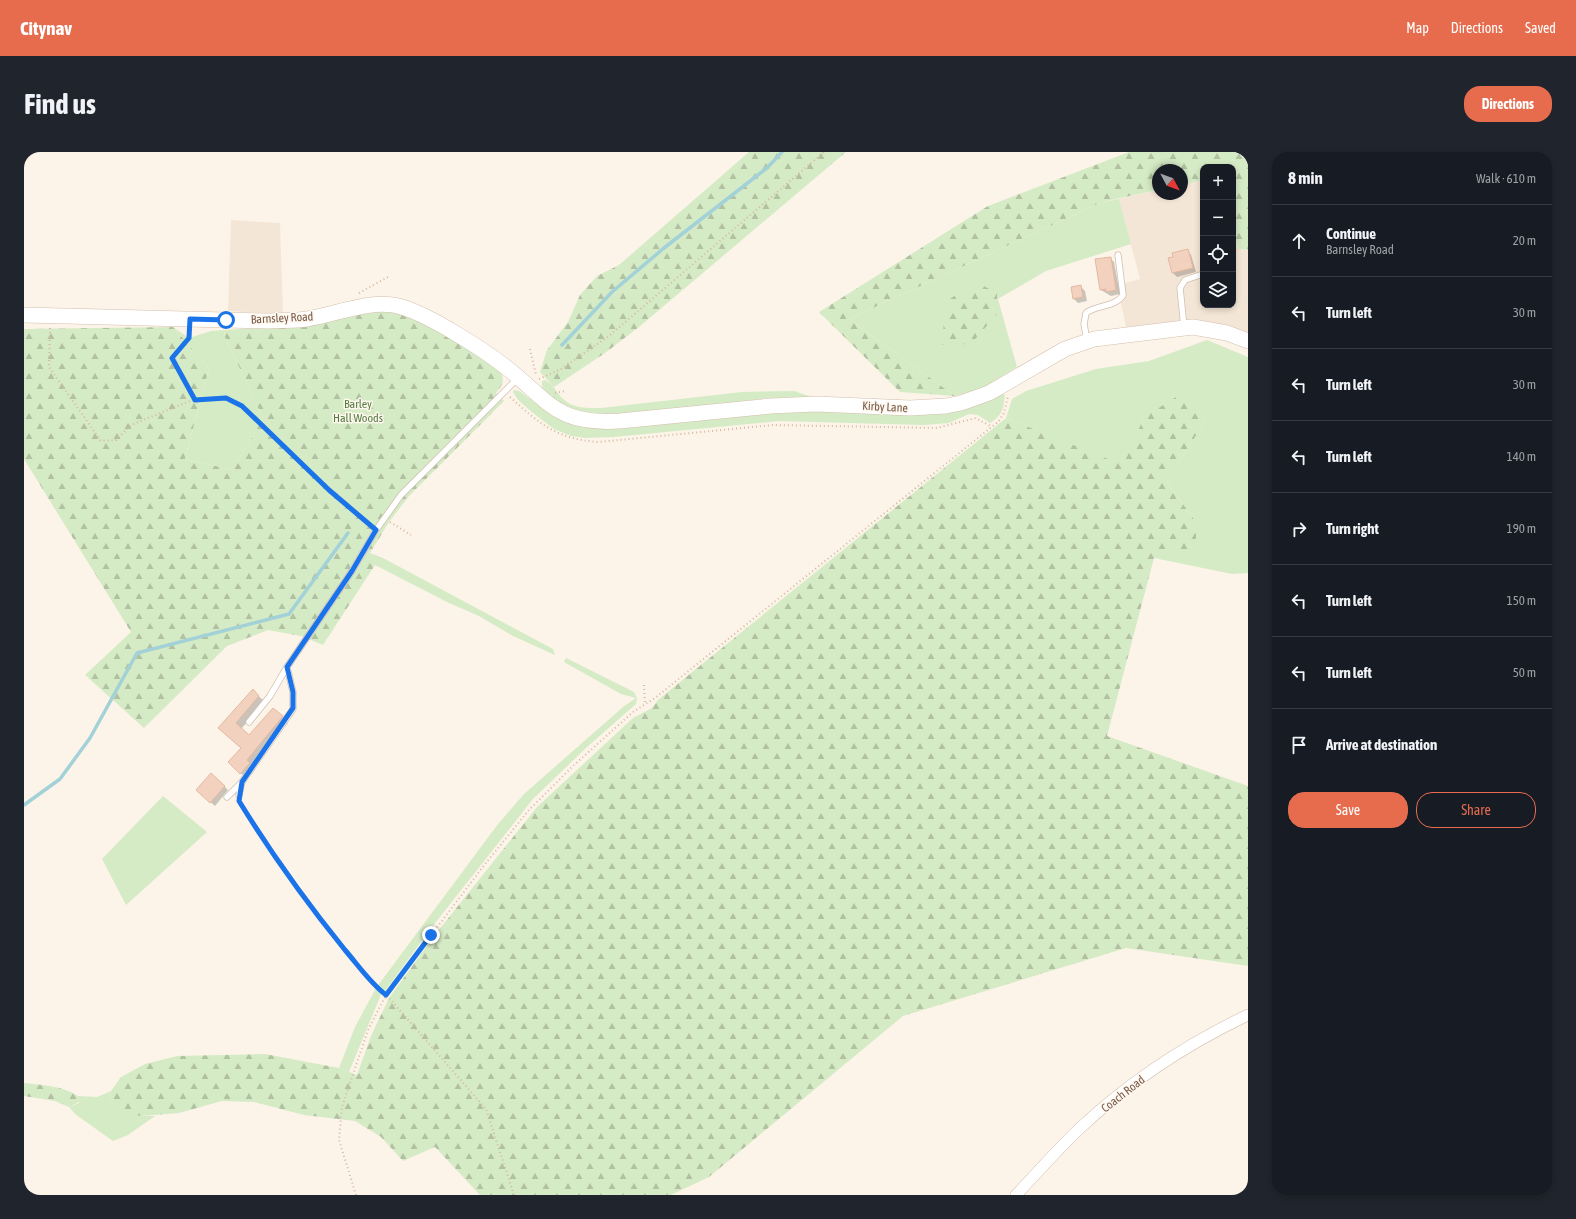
<!DOCTYPE html>
<html lang="en">
<head>
<meta charset="utf-8">
<style>
  :root { --surface:#171b24; --page:#20242c; --text:#f1f3f6; --muted:#9ea1a6; --line:#363941; --accent:#e66c4d }
  body { margin:0; font-family:"Asap Condensed",sans-serif; background:var(--page); color:var(--text) }
  .controls { position:absolute; right:12px; top:12px; display:grid; overflow:hidden; border-radius:8px; box-shadow:0 2px 6px #0003 }
  .controls button { width:36px; height:36px; display:grid; place-items:center; padding:0; border:0; border-bottom:1px solid var(--line); background:var(--surface); color:var(--text); font:20px sans-serif }
  .compass { position:absolute; left:1128px; top:12px; width:36px; height:36px; border-radius:50%; background:var(--surface); box-shadow:0 2px 6px #0003; rotate:131deg }
  .stop { position:absolute; width:12px; height:12px; margin:-9px; border:3px solid #1a73e8; border-radius:50%; background:#fff }
  .stop.end { background:#1a73e8; border-color:#fff; box-shadow:0 1px 4px #0008 }
  .list { margin:0; padding:0; list-style:none }
  h2 { display:flex; justify-content:space-between; align-items:center; height:52px; margin:0; padding:0 16px; font-size:17px }
  h2 small { font-size:13px; font-weight:400; color:var(--muted) }
  .list li { display:grid; grid-template-columns:26px 1fr auto; gap:12px; align-items:center; box-sizing:border-box; height:72px; padding:0 16px; border-top:1px solid var(--line) }
  .list b { display:block; font-size:15px; white-space:nowrap }
  .list p { margin:0; font-size:13px; white-space:nowrap; color:var(--muted) }
  .list em { font-size:13px; font-style:normal; color:var(--muted) }
  .actions { display:flex; gap:8px; padding:12px 16px }
  .actions a { flex:1; padding:9px 0; border:1px solid var(--accent); border-radius:16px; text-align:center; font-size:14px; color:var(--accent) }
  .actions .main { background:var(--accent); color:#fff }
  .icon { flex:none; width:22px; height:22px; fill:none; stroke:currentColor; stroke-width:2; stroke-linecap:round; stroke-linejoin:round }
  .map { position:relative; flex:none; width:1224px; height:1043px; overflow:hidden; border-radius:16px }
  header { display:flex; align-items:center; gap:24px; box-sizing:border-box; height:56px; padding:0 20px; background:var(--accent); color:#fff }
  header strong { font-size:19px }
  nav { display:flex; gap:22px; margin-inline-start:auto; font-size:14px }
  .intro { display:flex; align-items:center; justify-content:space-between; box-sizing:border-box; height:96px; padding:0 24px }
  h1 { margin:0; font-size:28px }
  .button { padding:10px 18px; border-radius:16px; background:var(--accent); color:#fff; font-size:14px; font-weight:700 }
  main { display:flex; gap:24px; padding:0 24px }
  aside { flex:1; background:var(--surface); border-radius:16px; box-shadow:0 2px 6px #0003 }
  .map>svg:first-child { display:block }
</style>
</head>
<body>
<header>
<strong>Citynav</strong>
<nav><a>Map</a><a>Directions</a><a>Saved</a></nav>
</header>
<div class="intro"><h1>Find us</h1><a class="button">Directions</a></div>
<main>
<div class="map">
<svg width="1224" height="1043" viewBox="0 0 1224 1043">
  <defs>
    <pattern id="forest-firs" width="22" height="20" patternUnits="userSpaceOnUse"><rect width="22" height="20" fill="#d5ebc5"/><path d="M5 1l3.5 6h-7zM16 11l3.5 6h-7z" fill="#b2c1a2"/></pattern>
  </defs>
  <rect width="100%" height="100%" fill="#fcf4e8"/>
  <g fill="#f4e6d6">
    <path d="M1179,28V153H1209V70L1214,97L1224,98V183L1163,169L1102,175L1093,133L1116,127L1095,47L1134,38V42H1158V33Z"/>
    <path d="M207,68L256,71L259,162L204,159Z"/>
  </g>
  <g fill="#d5ebc5">
    <path d="M1095,47L1107,92L1022,119L974,147L993,215L957,237L931,244L825,167L1078,50Z"/>
    <path d="M149,175L165,186L187,179L200,178L201,185L239,266L209,318L161,307L185,216Z"/>
    <path d="M1183,188L1224,205V421L1208,422L1130,406L1172,370L1143,330L1181,269L1120,265L1099,314L982,266L988,247L1002,239L1072,217L1125,209Z"/>
    <path d="M521,228C529,231 532,240 538,246C549,257 563,256 577,256L718,240L770,239L788,245L744,246L644,259L577,265L540,257L518,239V229Z"/>
    <path d="M490,238L495,239L515,253L553,274L780,257L873,262L976,241L981,243C979,257 979,263 966,271L954,263L945,262L925,271L900,273L755,269L590,285L561,286L547,284L530,277L509,261L494,248L489,240Z"/>
    <path d="M346,401L359,406L529,497L531,503L489,484L455,464L425,451L351,413Z"/>
    <path d="M542,506L610,540L613,546L612,552L563,595L509,647L408,775L361,839L358,840L325,920L315,916L331,875L352,836L474,672L500,642L599,555L612,546L597,542L540,510Z"/>
    <path d="M139,644L183,680L102,753L78,707Z"/>
    <path d="M87,939L86,950L117,964H131L104,983L89,989L51,962L45,955L55,951L54,944L73,945Z"/>
  </g>
  <g fill="url(#forest-firs)">
    <path d="M725,0H822L615,175L581,201L530,235L516,220L523,198L544,170L556,143L573,124L595,113Z"/>
    <path d="M1105,0H1224V98L1214,97L1209,70V15H1179V28L1158,33V18H1134V38L1078,50L825,167L931,244L876,240L795,160L964,54Z"/>
    <path d="M954,131L973,141V162L947,192L918,193L921,157L927,146Z"/>
    <path d="M349,158L374,161L411,176L476,219C481,228 479,233 472,241L480,249L385,344L365,370L346,401L351,413L299,493L277,484L244,478L203,494L120,576L61,523L107,480L0,307V177L149,175L185,216L161,307L209,318L239,266L201,185L200,178L281,173Z"/>
    <path d="M1160,240L1181,269L1143,330L1172,370V395L1130,406L1083,584L1224,634V814L1102,796L879,864L685,1025L647,1043H456L411,995L379,1009L357,985L331,969L280,963L230,950L198,949L155,961L117,964L95,960L86,950L87,939L97,925L121,912L153,904L241,902L315,916L333,923L347,884L365,846L410,784L513,655L609,566L628,556L634,548L667,521L982,266L1099,313L1120,265Z"/>
    <path d="M0,931C18,933 39,934 54,944L55,950L45,955L31,949L0,944Z"/>
  </g>
  <g fill="#0003">
    <path d="M1163,99L1167,103L1172,120L1153,125L1149,121L1146,107Z"/>
    <path d="M1086,106L1090,110L1096,142L1087,144L1077,138Z"/>
    <path d="M1057,135L1061,139L1063,149L1054,151L1050,147Z"/>
    <path d="M229,539L241,550L217,577L225,584L258,565L264,571L228,614L231,618L223,627L205,610L218,596L202,582Z"/>
    <path d="M200,634L204,638L191,654L177,642Z"/>
  </g>
  <g fill="none" stroke-linecap="round" stroke-linejoin="round">
    <g stroke="#a2d1d8" stroke-width="3.5">
      <path d="M538,193L588,140L640,96L743,16L758,0"/>
      <path d="M0,653L36,627L66,586L113,501L265,462L324,381"/>
    </g>
  </g>
  <g fill="#f2d2bf" stroke="#e5b89f">
    <path d="M1164,97L1169,116L1148,121L1144,106L1149,105L1148,101Z"/>
    <path d="M1087,105L1092,138L1082,140V137L1076,138L1071,107Z"/>
    <path d="M1057,133L1059,145L1049,147L1047,135Z"/>
    <path d="M229,537L235,544L212,571L225,583L249,556L259,564L223,608L226,611L216,622L204,610L217,596L194,576Z"/>
    <path d="M187,621L201,634L186,651L172,638Z"/>
  </g>
  <g fill="none" stroke-linecap="round" stroke-linejoin="round">
    <g stroke="#d1beaf" stroke-width="7">
      <g id="service">
        <path d="M1160,175L1156,136L1161,128L1179,122"/>
        <path d="M1063,189L1060,172L1062,161C1072,153 1092,155 1099,143L1094,103"/>
        <path d="M225,570L246,544L263,515"/>
        <path d="M215,643L218,630L269,557V540L263,515L328,419L352,378L377,343L493,227"/>
        <path d="M203,645L218,630"/>
      </g>
    </g>
    <g stroke="#d1beaf" stroke-width="12">
      <path id="minor" d="M992,1043C1013,1021 1033,998 1055,977C1104,931 1163,892 1224,863"/>
    </g>
    <g stroke="#d4bead" stroke-width="16">
      <path id="secondary" d="M0,163L244,169C257,168 271,169 283,167C314,162 348,146 378,155C407,164 459,197 483,216C527,251 533,273 596,269L747,254L792,252L886,256L922,254L937,251L965,241L1041,197L1070,187L1169,175L1203,181L1224,189"/>
    </g>
    <g stroke="#d7b6a2" stroke-width="2" stroke-dasharray="1 3" stroke-linecap="butt">
      <path d="M335,141L364,125"/>
      <path d="M26,176L25,215L77,289L92,288L107,273L166,249L202,246L218,254L305,338L346,374"/>
      <path d="M165,178V186L148,206L171,248"/>
      <path d="M506,197L512,223"/>
      <path d="M515,227L537,217L585,184L800,0"/>
      <path d="M531,241L542,239"/>
      <path d="M486,245C517,273 533,287 575,290L749,273L913,276L952,266L966,274"/>
      <path d="M366,370L387,383"/>
      <path d="M620,533L621,553"/>
      <path d="M215,650C240,689 267,725 294,762C315,791 337,824 365,846L462,957L490,1043"/>
      <path d="M332,1043L315,988L318,955L344,878L362,843L461,712L505,658L549,614L609,560L631,546L975,269L980,261L984,244"/>
    </g>
    <use href="#service" stroke="#fff" stroke-width="5.5"/>
    <use href="#minor" stroke="#fff" stroke-width="11"/>
    <use href="#secondary" stroke="#fff" stroke-width="15"/>
  </g>
  <g fill="none" stroke-linecap="round" stroke-linejoin="round">
    <path stroke="#1a73e8" stroke-width="5" d="M202,168L166,167L165,186L148,206L171,248L202,246L218,254L305,338L352,378L328,419L263,515L269,540V556L218,630L215,649C247,701 283,751 321,798C334,813 346,831 362,843L407,783"/>
  </g>
  <g text-anchor="middle" stroke-width="3" stroke-linejoin="round" paint-order="stroke">
    <g font-size="12" fill="#775a4b" stroke="#fff8ee">
      <text transform="translate(258 166) rotate(-3)" y="4">Barnsley Road</text>
      <text transform="translate(861 255) rotate(3)" y="4">Kirby Lane</text>
      <text transform="translate(1099 942) rotate(-38)" y="4">Coach Road</text>
    </g>
    <g font-size="12" fill="#557c43" stroke="#fff8ee">
      <text x="334" y="256">Barley<tspan x="334" dy="14">Hall Woods</tspan></text>
    </g>
  </g>
</svg>
<div class="controls">
<button>+</button>
<button>−</button>
<button><svg class="icon" aria-label="locate" viewBox="0 0 24 24"><circle cx="12" cy="12" r="6"/><path d="M12 2v4M12 18v4M2 12h4M18 12h4"/></svg></button>
<button><svg class="icon" aria-label="layers" viewBox="0 0 24 24"><path d="M12 4l9 5-9 5-9-5zM3 14l9 5 9-5"/></svg></button>
</div>
<svg class="compass" viewBox="-18 -18 36 36"><path d="M0-13l5 13h-10z" fill="#e53935"/><path d="M0 13l5-13h-10z" fill="#9ea1a6"/></svg>
<div class="stop" style="left:202px;top:168px"></div>
<div class="stop end" style="left:407px;top:783px"></div>
</div>
<aside>
<h2>8 min<small>Walk · 610 m</small></h2>
<ul class="list">
<li><svg class="icon" aria-label="ahead" viewBox="0 0 24 24"><path d="M12 20V5M6 11l6-6 6 6"/></svg><div><b>Continue</b><p>Barnsley Road</p></div><em>20 m</em></li>
<li><svg class="icon" aria-label="left" viewBox="0 0 24 24"><path d="M17 20v-9H6M10 6l-5 5 5 5"/></svg><div><b>Turn left</b></div><em>30 m</em></li>
<li><svg class="icon" aria-label="left" viewBox="0 0 24 24"><path d="M17 20v-9H6M10 6l-5 5 5 5"/></svg><div><b>Turn left</b></div><em>30 m</em></li>
<li><svg class="icon" aria-label="left" viewBox="0 0 24 24"><path d="M17 20v-9H6M10 6l-5 5 5 5"/></svg><div><b>Turn left</b></div><em>140 m</em></li>
<li><svg class="icon" aria-label="right" viewBox="0 0 24 24"><path d="M7 20v-9h11M14 6l5 5-5 5"/></svg><div><b>Turn right</b></div><em>190 m</em></li>
<li><svg class="icon" aria-label="left" viewBox="0 0 24 24"><path d="M17 20v-9H6M10 6l-5 5 5 5"/></svg><div><b>Turn left</b></div><em>150 m</em></li>
<li><svg class="icon" aria-label="left" viewBox="0 0 24 24"><path d="M17 20v-9H6M10 6l-5 5 5 5"/></svg><div><b>Turn left</b></div><em>50 m</em></li>
<li><svg class="icon" aria-label="arrive" viewBox="0 0 24 24"><path d="M6 21V4h12l-3 4 3 4H6"/></svg><div><b>Arrive at destination</b></div></li>
</ul>
<div class="actions"><a class="main">Save</a><a>Share</a></div>
</aside>
</main>
</body>
</html>
